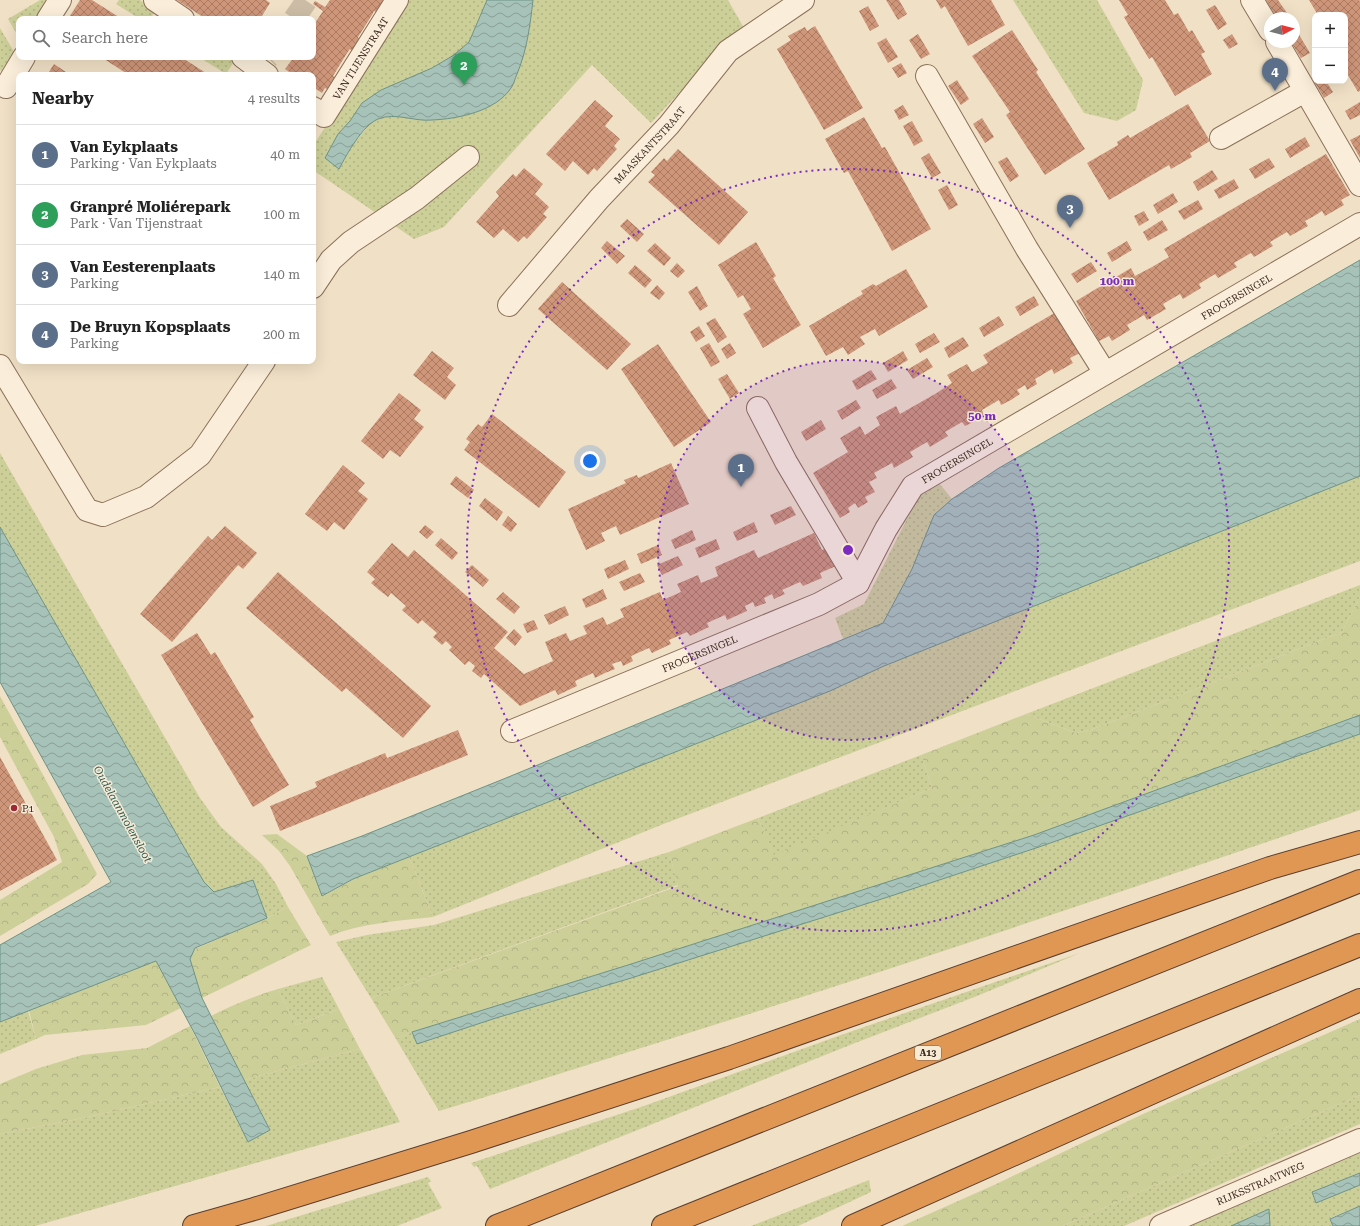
<!DOCTYPE html>
<html lang="en">
<head>
<meta charset="utf-8">
<style>
  :root { --surface:#fff; --page:#f6f6f6; --text:#222; --muted:#767676; --line:#e0e0e0; --accent:#9e2833 }
  body { margin:0; font-family:"Roboto Serif",serif; background:var(--page); color:var(--text) }
  .controls { position:absolute; right:12px; top:12px; display:grid; overflow:hidden; border-radius:8px; box-shadow:0 4px 16px #0002 }
  .controls button { width:36px; height:36px; display:grid; place-items:center; padding:0; border:0; border-bottom:1px solid var(--line); background:var(--surface); color:var(--text); font:20px sans-serif }
  .compass { position:absolute; left:1264px; top:12px; width:36px; height:36px; border-radius:50%; background:var(--surface); box-shadow:0 4px 16px #0002; rotate:83deg }
  .you { position:absolute; left:590px; top:461px; width:14px; height:14px; margin:-10px; border:3px solid #fff; border-radius:50%; background:#1a73e8; box-shadow:0 0 0 6px #1a73e833 }
  .badge { display:grid; place-items:center; width:26px; height:26px; border-radius:50%; background:var(--accent); color:#fff; font-size:13px; font-weight:700 }
  .pin { position:absolute; translate:-50% -33px; filter:drop-shadow(0 1px 2px #0008) }
  .pin::after { content:''; position:absolute; top:21px; width:14px; height:12px; background:inherit; clip-path:polygon(0 0,100% 0,50% 100%) }
  .list { margin:0; padding:0; list-style:none }
  h2 { display:flex; justify-content:space-between; align-items:center; height:52px; margin:0; padding:0 16px; font-size:17px }
  h2 small { font-size:13px; font-weight:400; color:var(--muted) }
  .list li { display:grid; grid-template-columns:26px 1fr auto; gap:12px; align-items:center; box-sizing:border-box; height:60px; padding:0 16px; border-top:1px solid var(--line) }
  .list b { display:block; font-size:15px; white-space:nowrap }
  .list p { margin:0; font-size:13px; white-space:nowrap; color:var(--muted) }
  .list em { font-size:13px; font-style:normal; color:var(--muted) }
  .icon { flex:none; width:22px; height:22px; fill:none; stroke:currentColor; stroke-width:2; stroke-linecap:round; stroke-linejoin:round }
  .map { position:relative; flex:none; width:1360px; height:1226px; overflow:hidden }
  .search { position:absolute; background:var(--surface); box-shadow:0 4px 16px #0002; left:16px; top:16px; width:300px; height:44px; display:flex; align-items:center; gap:10px; box-sizing:border-box; padding:0 14px; border-radius:8px; color:var(--muted); font-size:15px }
  .panel { position:absolute; background:var(--surface); box-shadow:0 4px 16px #0002; left:16px; top:72px; width:300px; height:292px; border-radius:8px }
  .map>svg:first-child { display:block }
</style>
</head>
<body>
<div class="map">
<svg width="1360" height="1226" viewBox="0 0 1360 1226">
  <defs>
    <pattern id="grass-dots" width="8" height="8" patternUnits="userSpaceOnUse"><rect width="8" height="8" fill="#cdcf99"/><path d="M2 2h.1M6 6h.1" fill="none" stroke="#b1b283" stroke-width="1.8" stroke-linecap="round"/></pattern>
    <pattern id="forest-crowns" width="20" height="18" patternUnits="userSpaceOnUse"><rect width="20" height="18" fill="#cdcf99"/><path d="M2 6a3 3 0 1 1 6 0M12 15a3 3 0 1 1 6 0" fill="none" stroke="#b1b283"/></pattern>
    <pattern id="water-waves" width="16" height="10" patternUnits="userSpaceOnUse"><rect width="16" height="10" fill="#a7c3b9"/><path d="M0 5q4-4 8 0t8 0" fill="none" stroke="#899f96"/></pattern>
    <pattern id="building-cross-hatch" width="8" height="8" patternUnits="userSpaceOnUse"><rect width="8" height="8" fill="#cf967a"/><path d="M0 0l8 8M0 8l8-8" fill="none" stroke="#a97b63"/></pattern>
  </defs>
  <rect width="100%" height="100%" fill="#f0e0c6"/>
  <g fill="url(#grass-dots)" fill-rule="evenodd">
    <path d="M40,0H51L39,19H19V38L8,19Z"/>
    <path d="M119,0H140L156,10L150,19H140L116,4Z"/>
    <path d="M406,0H728L744,28L732,36L651,123L592,65L444,227L414,239L313,170V146ZM352,117L366,129L353,144L346,156Z"/>
    <path d="M1013,0H1097L1143,80L1136,110L1117,121L1084,113Z"/>
    <path d="M0,28L16,55L3,73L0,70Z"/>
    <path d="M199,57H229L235,60L226,74Z"/>
    <path d="M0,453L200,798L221,827L262,864L276,884L288,907L267,918L253,880L214,892L204,882L0,527Z"/>
    <path d="M1360,476V561L666,823L433,917L409,857L830,691L884,666Z"/>
    <path d="M939,483L952,499L934,515L912,569L883,623L843,639L835,618L864,604L918,497Z"/>
    <path d="M1360,585V597L1342,632L1093,729L1076,733L1026,714Z"/>
    <path d="M1360,734V810C1139,886 918,961 695,1031C610,1058 525,1085 439,1111L396,1039L412,1032L417,1044L496,1018L628,979L891,896L1039,847Z"/>
    <path d="M921,755L932,788L774,856L758,818Z"/>
    <path d="M669,852L678,885L371,998L336,942L367,935L434,925Z"/>
    <path d="M1080,953L977,996L850,1045L490,1189L477,1166L474,1167L471,1163L641,1107L841,1035Z"/>
    <path d="M322,977L339,1009L296,1025L278,989Z"/>
    <path d="M28,1011L36,1039L0,1054V1022Z"/>
    <path d="M360,1049L400,1122L35,1226H0V1134L88,1117L220,1087L248,1142L270,1129L244,1080Z"/>
    <path d="M1360,1095V1124L1124,1226H1063Z"/>
    <path d="M1360,1153V1173L1312,1192L1316,1202L1360,1185V1206L1330,1218L1333,1226H1270L1269,1209L1231,1226H1191Z"/>
    <path d="M428,1177L431,1181L428,1183L442,1208L397,1226H266Z"/>
    <path d="M869,1180L871,1192L798,1226H751Z"/>
  </g>
  <g fill="url(#forest-crowns)">
    <path d="M1360,597V715L1034,835L628,965L412,1032L396,1039L371,998L678,886L669,852L758,818L774,855L932,788L921,755L1026,714L1076,733L1093,729L1342,632Z"/>
    <path d="M0,696L97,874L88,884L0,936V900L62,862L54,837L0,737Z"/>
    <path d="M277,834L307,856L323,896L353,879L409,857L433,917C398,921 362,923 330,936L290,866L279,851L262,835Z"/>
    <path d="M288,907L311,945L202,998L189,959L195,949L267,918Z"/>
    <path d="M156,961L181,1008L146,1025L45,1035L36,1039L29,1011Z"/>
    <path d="M278,989L296,1025L339,1009L360,1049L244,1080L211,1016C232,1005 254,996 278,989Z"/>
    <path d="M1360,1019V1095L1063,1226H902L994,1185L1143,1114Z"/>
    <path d="M190,1026L220,1087L88,1117L0,1134V1084L36,1069L82,1055L147,1048Z"/>
  </g>
  <g fill="url(#water-waves)" stroke="#6d9386">
    <path d="M487,0H533C530,26 527,50 517,74C515,78 514,84 511,88C496,111 458,119 432,120C415,122 396,112 378,119C362,126 347,154 339,169L325,158L338,134L350,121L362,103L381,90L432,68L454,55L469,42Z"/>
    <path d="M1360,260V476L884,666L830,691L353,879L322,896L307,856L362,836L506,778L883,623L912,569L934,515L952,499L999,468Z"/>
    <path d="M0,527L204,882L214,892L253,880L267,918L195,948L190,959L202,998L211,1016L270,1130L248,1142L197,1038L156,961L0,1022V945L111,882L0,682Z"/>
    <path d="M1360,715V734L1039,847L891,896L628,979L496,1018L417,1044L412,1032L628,965L1034,835Z"/>
    <path d="M1360,1173V1185L1316,1203L1312,1192Z"/>
    <path d="M1360,1206V1226H1333L1330,1219Z"/>
    <path d="M1269,1209L1270,1226H1231Z"/>
  </g>
  <g fill="url(#building-cross-hatch)">
    <path d="M80,0H92L122,19H68Z"/>
    <path d="M177,0H266L270,3L260,19H206Z"/>
    <path d="M330,0H384L376,12L374,11L372,15L358,37L359,39L352,51L350,49L347,53L333,76L335,77L327,89L325,88L322,93L313,87V75H294L285,69L294,57H313V26L323,11L313,4L315,1L325,7Z"/>
    <path d="M886,0H899L907,14L898,20Z"/>
    <path d="M936,0H991L1005,25L968,46L945,6L941,9Z"/>
    <path d="M1119,0H1165L1174,15L1178,13L1189,32L1192,30L1205,52L1201,54L1212,74L1175,96L1152,57L1149,59L1124,17L1128,15Z"/>
    <path d="M1266,0H1278L1287,13L1277,18Z"/>
    <path d="M1309,0H1359L1360,1V91L1358,92L1345,70V15H1318Z"/>
    <path d="M1215,5L1227,24L1218,30L1206,10Z"/>
    <path d="M868,6L879,26L870,31L859,11Z"/>
    <path d="M815,26L863,108L824,130L777,49L791,40L788,36L805,27L807,31Z"/>
    <path d="M1012,30L1038,70L1036,72L1085,149L1045,175L1006,115L1010,112L972,56Z"/>
    <path d="M1298,33L1310,53L1301,58L1291,42H1294V35Z"/>
    <path d="M918,34L930,54L921,59L909,40Z"/>
    <path d="M1232,34L1238,44L1229,49L1223,40Z"/>
    <path d="M886,38L898,57L888,63L877,43Z"/>
    <path d="M101,57H181L209,75H129Z"/>
    <path d="M901,63L907,73L898,78L892,68Z"/>
    <path d="M54,64L63,70L70,75H53L49,72Z"/>
    <path d="M1315,76V81H1326L1333,92L1324,98L1312,78Z"/>
    <path d="M957,80L969,99L961,105L948,86Z"/>
    <path d="M595,100L613,116L605,126L620,139L614,146L617,149L597,171L594,168L588,175L573,161L565,171L546,154Z"/>
    <path d="M1360,102V115L1350,120L1345,111Z"/>
    <path d="M1188,104L1210,141L1190,153L1192,157L1171,169L1169,165L1109,200L1087,163L1118,145L1117,142L1128,135L1130,138Z"/>
    <path d="M903,105L909,115L899,120L894,110Z"/>
    <path d="M864,117L882,148L885,147L931,229L892,251L848,171L844,173L825,139Z"/>
    <path d="M982,118L994,137L985,143L973,124Z"/>
    <path d="M912,121L923,141L914,146L903,126Z"/>
    <path d="M1360,135V158L1350,140Z"/>
    <path d="M1305,137L1310,146L1290,158L1285,149Z"/>
    <path d="M678,149L748,212L719,245L648,182L655,175L651,172L664,158L667,161Z"/>
    <path d="M929,153L941,173L932,178L921,158Z"/>
    <path d="M1326,154L1350,195L1341,200L1344,205L1325,216L1322,211L1314,216L1305,221L1308,226L1290,236L1287,232L1270,242L1273,246L1254,257L1251,253L1234,263L1237,267L1218,278L1215,274L1199,284L1201,288L1183,299L1180,294L1163,304L1166,309L1147,320L1144,315L1127,325L1130,330L1112,341L1109,336L1099,341L1076,301L1131,268L1135,276L1152,267L1169,257L1164,249Z"/>
    <path d="M1007,157L1019,176L1010,182L998,162Z"/>
    <path d="M1269,158L1275,167L1255,179L1249,169Z"/>
    <path d="M524,168L543,184L535,194L549,207L543,214L547,217L527,239L524,236L518,242L503,229L494,238L476,222L499,196L496,192L513,174L516,177Z"/>
    <path d="M1212,170L1218,179L1198,191L1193,182Z"/>
    <path d="M1234,179L1239,188L1219,199L1214,190Z"/>
    <path d="M947,185L958,205L949,210L938,190Z"/>
    <path d="M1173,193L1178,202L1158,214L1153,205Z"/>
    <path d="M1198,200L1203,209L1184,220L1178,211Z"/>
    <path d="M1144,211L1149,220L1139,226L1134,216Z"/>
    <path d="M627,219L644,234L637,242L620,226Z"/>
    <path d="M1162,220L1168,230L1148,241L1143,232Z"/>
    <path d="M607,241L625,256L617,264L601,248Z"/>
    <path d="M1127,241L1132,250L1112,262L1107,253Z"/>
    <path d="M756,242L776,276L773,278L801,325L763,348L743,314L751,309L743,295L738,298L718,265Z"/>
    <path d="M655,243L671,258L664,266L647,251Z"/>
    <path d="M1091,262L1097,271L1077,283L1071,274Z"/>
    <path d="M677,263L685,271L678,278L670,271Z"/>
    <path d="M635,265L652,280L645,288L628,273Z"/>
    <path d="M906,269L928,307L879,336L875,329L860,337L865,344L848,355L843,347L826,356L809,326L863,294L861,291L873,284L876,286Z"/>
    <path d="M562,282L631,344L607,370L538,309Z"/>
    <path d="M657,285L665,293L659,300L650,293Z"/>
    <path d="M697,286L708,306L700,311L688,292Z"/>
    <path d="M1034,296L1039,305L1020,316L1015,307Z"/>
    <path d="M1056,312L1080,353L1070,358L1073,363L1054,374L1052,369L1035,379L1037,384L1027,390L1025,385L1017,390L1020,394L1011,400L1001,405L999,400L982,410L984,415L975,421L965,426L962,422L945,432L948,436L930,447L927,442L910,452L913,457L894,468L892,463L874,473L877,478L869,482L875,492L865,497L868,502L858,508L855,503L848,508L850,512L840,518L813,473L848,452L840,438L860,426L865,435L880,425L876,417L896,406L900,414L935,394L952,383L947,375L967,364L972,372L988,363L983,355Z"/>
    <path d="M999,316L1004,325L984,337L979,328Z"/>
    <path d="M715,318L727,337L718,343L706,323Z"/>
    <path d="M699,326L705,336L696,342L690,332Z"/>
    <path d="M934,333L940,342L920,353L915,344Z"/>
    <path d="M963,337L969,346L949,358L944,348Z"/>
    <path d="M709,343L720,362L711,367L700,348Z"/>
    <path d="M730,343L736,353L727,359L721,349Z"/>
    <path d="M658,344L711,422L674,447L621,369Z"/>
    <path d="M432,351L454,368L447,377L456,385L445,400L413,375Z"/>
    <path d="M903,351L908,360L888,372L883,363Z"/>
    <path d="M927,358L933,367L913,379L907,370Z"/>
    <path d="M871,370L877,379L857,390L852,381Z"/>
    <path d="M727,374L739,393L730,399L718,379Z"/>
    <path d="M891,379L897,388L877,399L872,390Z"/>
    <path d="M399,393L421,410L414,419L424,427L400,457L390,450L383,459L361,441Z"/>
    <path d="M856,400L861,408L842,420L837,411Z"/>
    <path d="M492,414L566,472L539,508L464,450L470,442L466,439L478,424L482,427Z"/>
    <path d="M821,420L826,429L806,441L801,432Z"/>
    <path d="M671,463L689,504L620,535L616,526L601,533L605,541L586,550L568,509L626,483L624,480L637,475L638,478Z"/>
    <path d="M343,465L365,483L358,491L368,499L344,530L334,522L327,531L305,514Z"/>
    <path d="M456,476L474,490L468,498L450,484Z"/>
    <path d="M485,498L503,512L497,521L479,506Z"/>
    <path d="M791,506L796,515L775,525L770,515Z"/>
    <path d="M508,516L517,524L511,532L502,525Z"/>
    <path d="M754,522L758,532L737,541L733,532Z"/>
    <path d="M425,525L434,532L427,539L419,532Z"/>
    <path d="M225,526L257,553L243,569L238,565L172,642L140,614L208,536L212,540Z"/>
    <path d="M692,530L696,540L675,549L671,540Z"/>
    <path d="M814,533L822,550L828,547L836,566L820,573L822,578L803,586L800,582L782,590L785,594L774,599L772,594L764,598L766,603L755,607L753,602L745,606L747,611L727,620L725,615L707,623L709,627L690,636L687,632L669,640L671,644L652,653L649,648L631,656L633,661L623,666L621,661L612,664L615,669L605,673L595,678L593,673L575,681L577,686L558,695L555,690L520,706L484,674L481,678L472,671L475,666L469,661L465,665L449,650L452,647L446,641L442,645L433,637L437,633L422,620L418,624L402,610L406,606L391,593L388,597L379,590L371,583L375,579L367,572L392,543L408,557L414,550L508,632L494,648L524,674L553,661L545,642L566,633L570,641L587,634L583,626L603,617L607,625L624,617L620,609L660,592L663,600L681,592L677,584L698,575L701,583L718,576L715,567L754,550L758,558Z"/>
    <path d="M441,538L458,553L452,560L435,545Z"/>
    <path d="M716,539L720,549L699,558L695,548Z"/>
    <path d="M658,545L662,555L641,564L637,554Z"/>
    <path d="M678,556L683,565L662,575L657,565Z"/>
    <path d="M625,560L629,569L608,579L604,569Z"/>
    <path d="M472,565L489,580L483,587L465,572Z"/>
    <path d="M278,572L431,706L403,738L346,688L342,692L246,608Z"/>
    <path d="M640,573L645,582L624,591L619,582Z"/>
    <path d="M603,589L607,599L586,608L582,599Z"/>
    <path d="M503,592L520,607L514,614L496,599Z"/>
    <path d="M565,606L569,615L549,625L544,615Z"/>
    <path d="M534,620L538,629L527,633L523,624Z"/>
    <path d="M514,629L522,637L515,646L506,638Z"/>
    <path d="M197,633L211,655L215,652L254,717L250,720L289,785L253,807L161,655Z"/>
    <path d="M458,730L468,755L280,831L270,806L317,787L315,782L385,753L387,758Z"/>
    <path d="M0,757L57,860L0,891Z"/>
  </g>
  <g fill="none" stroke-linecap="round" stroke-linejoin="round">
    <g stroke="#ccbca5" stroke-width="22" stroke-dasharray="22 11" stroke-linecap="butt">
      <path d="M294,19L307,0"/>
      <path d="M268,58L269,57"/>
    </g>
    <g stroke="#8c715b" stroke-width="24">
      <g id="minor">
        <path d="M155,0L183,19"/>
        <path d="M1252,0L1270,30"/>
        <path d="M48,19L60,0"/>
        <path d="M1277,42L1360,185"/>
        <path d="M243,57L267,75"/>
        <path d="M927,76L1027,249L1105,373"/>
        <path d="M6,87L24,57"/>
        <path id="s1" d="M313,108L324,116L397,0"/>
        <path d="M1221,138L1305,91"/>
        <path d="M313,287L331,260L351,242L417,198L468,157"/>
        <path id="s2" d="M509,305L599,199L669,125L728,51L803,0"/>
        <path d="M0,366L87,510L103,515L146,497L200,455L264,361"/>
        <path d="M758,408L786,462L858,583"/>
        <path id="s3" d="M512,731L819,604L858,583L886,529L913,486L1360,224"/>
        <path id="s4" d="M1161,1226L1360,1140"/>
      </g>
    </g>
    <g stroke="#5a3f2f" stroke-width="24">
      <g id="highway">
        <path d="M194,1226L254,1209L471,1142L729,1058L1270,868L1360,842"/>
        <path d="M497,1226L1360,881"/>
        <path d="M663,1226L1360,945"/>
        <path d="M853,1226L1360,1000"/>
      </g>
    </g>
    <use href="#minor" stroke="#faeeda" stroke-width="22"/>
    <use href="#highway" stroke="#e19754" stroke-width="22"/>
  </g>
  <circle cx="848" cy="550" r="190" fill="#7b2cbf" fill-opacity=".12"/>
  <g fill="none" stroke="#7b2cbf" stroke-width="2" stroke-dasharray="2 4">
    <circle cx="848" cy="550" r="190"/>
    <circle cx="848" cy="550" r="381"/>
  </g>
  <circle fill="#9e2833" stroke="#f7ebd6" stroke-width="1.5" cx="14" cy="808" r="4"/>
  <g text-anchor="middle" stroke-width="3" stroke-linejoin="round" paint-order="stroke">
    <rect fill="#f7ebd6" stroke="#746456" stroke-width="1" x="915" y="1046" width="26" height="14" rx="3"/>
    <g font-size="9" font-weight="bold" fill="#3c2a1f">
      <text x="928" y="1056">A13</text>
    </g>
    <g font-size="10" fill="#3c2a1f" stroke="#f7ebd6">
      <text dy="4" stroke="none"><textPath href="#s1" startOffset="82">VAN TIJENSTRAAT</textPath></text>
      <text dy="4" stroke="none"><textPath href="#s2" startOffset="213">MAASKANTSTRAAT</textPath></text>
      <text dy="4" stroke="none"><textPath href="#s3" startOffset="863">FROGERSINGEL</textPath></text>
      <text dy="4" stroke="none"><textPath href="#s3" startOffset="539">FROGERSINGEL</textPath></text>
      <text dy="4" stroke="none"><textPath href="#s3" startOffset="203">FROGERSINGEL</textPath></text>
      <text dy="4" stroke="none"><textPath href="#s4" startOffset="108">RIJKSSTRAATWEG</textPath></text>
    </g>
    <g font-size="10" fill="#3c2a1f" stroke="#f7ebd6" text-anchor="start">
      <text x="22" y="812">P1</text>
    </g>
    <g font-size="11" font-style="italic" fill="#2e5c55" stroke="#f7ebd6">
      <text transform="translate(123 814) rotate(61)" y="4">Oudelaanmolensloot</text>
    </g>
  </g>
  <circle cx="848" cy="550" r="6" fill="#7b2cbf" stroke="#f7ebd6" stroke-width="2"/>
  <g font-size="12" text-anchor="middle" font-weight="bold" fill="#7b2cbf" stroke="#f7ebd6" stroke-width="3" stroke-linejoin="round" paint-order="stroke">
    <text x="1117" y="285">100 m</text>
    <text x="982" y="420">50 m</text>
  </g>
</svg>
<div class="controls">
<button>+</button>
<button>−</button>
</div>
<svg class="compass" viewBox="-18 -18 36 36"><path d="M0-13l5 13h-10z" fill="#e53935"/><path d="M0 13l5-13h-10z" fill="#767676"/></svg>
<div class="you"></div>
<div class="pin badge" style="left:741px;top:487px;background:#5c6f8a">1</div>
<div class="pin badge" style="left:464px;top:85px;background:#2e9e5b">2</div>
<div class="pin badge" style="left:1070px;top:228px;background:#5c6f8a">3</div>
<div class="pin badge" style="left:1275px;top:91px;background:#5c6f8a">4</div>
<div class="search"><svg class="icon" aria-label="search" viewBox="0 0 24 24"><circle cx="10" cy="10" r="6"/><path d="M15 15l6 6"/></svg>Search here</div>
<section class="panel">
<h2>Nearby<small>4 results</small></h2>
<ul class="list">
<li><span class="badge" style="background:#5c6f8a">1</span><div><b>Van Eykplaats</b><p>Parking · Van Eykplaats</p></div><em>40 m</em></li>
<li><span class="badge" style="background:#2e9e5b">2</span><div><b>Granpré Moliérepark</b><p>Park · Van Tijenstraat</p></div><em>100 m</em></li>
<li><span class="badge" style="background:#5c6f8a">3</span><div><b>Van Eesterenplaats</b><p>Parking</p></div><em>140 m</em></li>
<li><span class="badge" style="background:#5c6f8a">4</span><div><b>De Bruyn Kopsplaats</b><p>Parking</p></div><em>200 m</em></li>
</ul>
</section>
</div>
</body>
</html>
